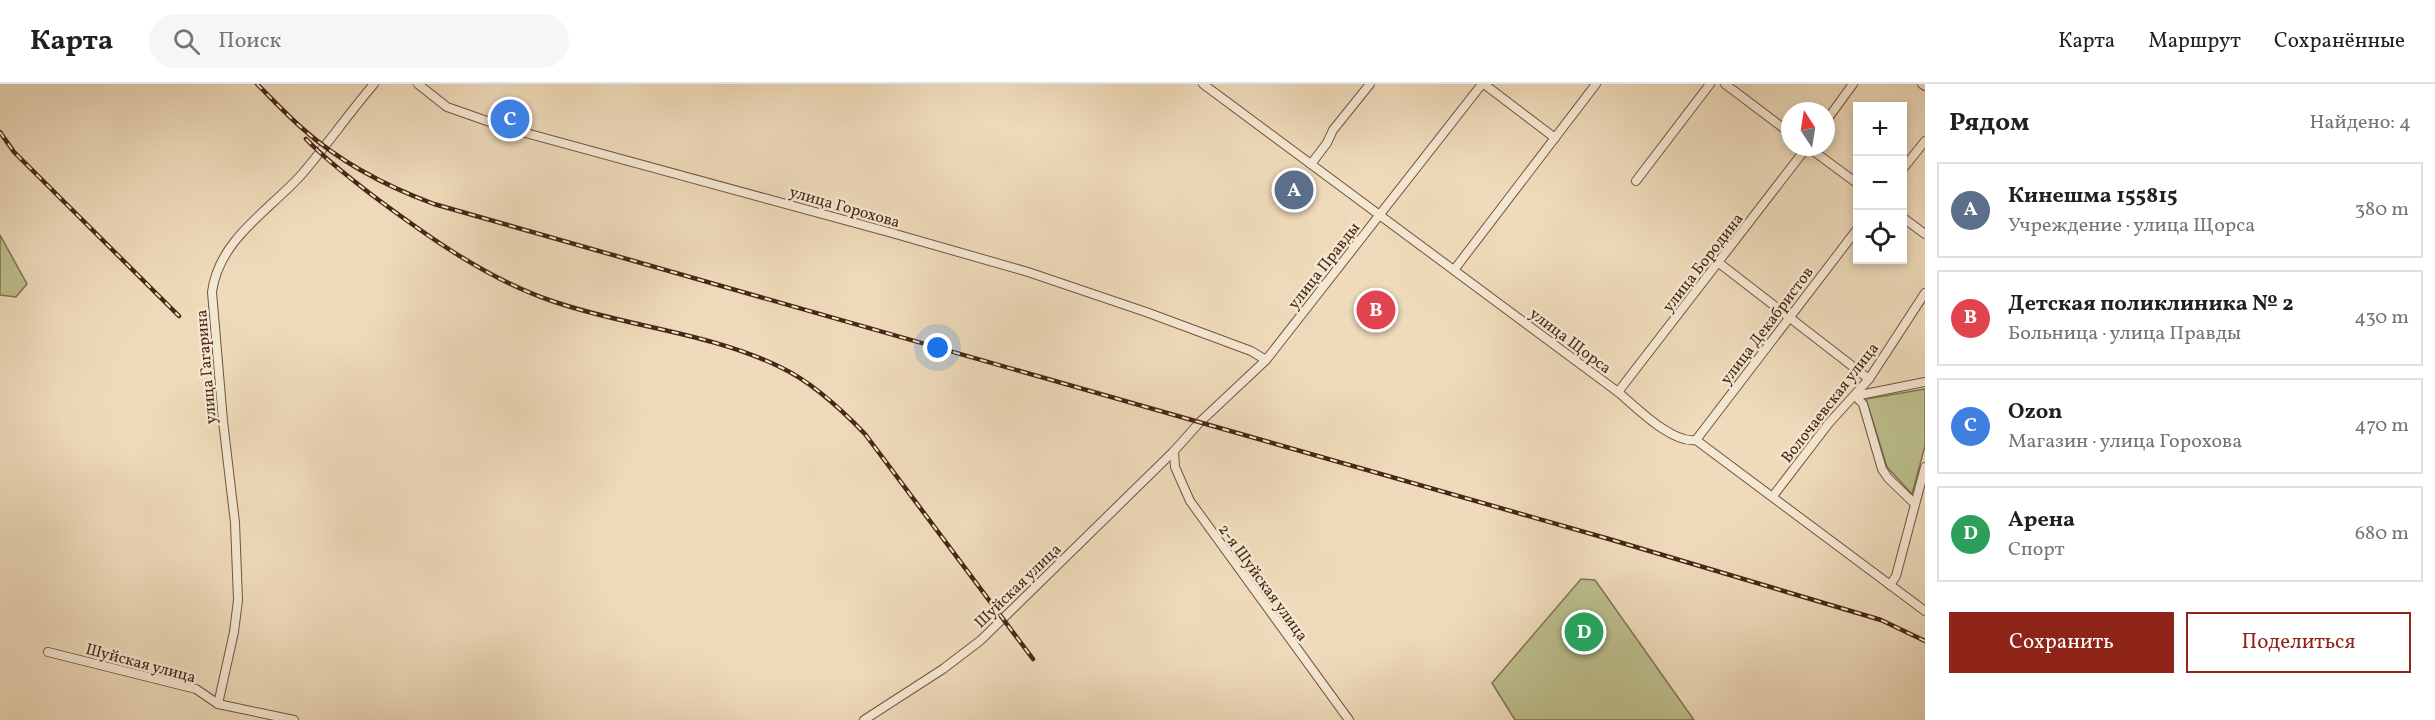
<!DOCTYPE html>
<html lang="ru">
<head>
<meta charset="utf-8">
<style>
  :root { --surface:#fff; --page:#f6f6f6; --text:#202124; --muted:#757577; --line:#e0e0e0; --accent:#8f2418 }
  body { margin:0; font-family:Vollkorn,serif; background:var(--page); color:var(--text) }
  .controls { position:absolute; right:18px; top:18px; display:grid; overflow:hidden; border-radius:0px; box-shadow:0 3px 9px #0003 }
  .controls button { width:54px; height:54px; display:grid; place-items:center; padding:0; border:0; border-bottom:2px solid var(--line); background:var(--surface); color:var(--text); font:30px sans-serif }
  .compass { position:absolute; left:1781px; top:18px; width:54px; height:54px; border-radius:50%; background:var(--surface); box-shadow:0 3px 9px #0003; rotate:348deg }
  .you { position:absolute; left:938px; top:264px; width:21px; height:21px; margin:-15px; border:4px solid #fff; border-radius:50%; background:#1a73e8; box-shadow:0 0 0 9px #1a73e833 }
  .badge { display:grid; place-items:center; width:39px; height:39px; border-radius:50%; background:var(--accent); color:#fff; font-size:20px; font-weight:700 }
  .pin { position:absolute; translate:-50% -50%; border:3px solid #fff; box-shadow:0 2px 6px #0006 }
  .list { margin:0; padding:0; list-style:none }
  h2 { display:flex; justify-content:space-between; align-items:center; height:78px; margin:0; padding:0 24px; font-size:26px }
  h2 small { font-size:20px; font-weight:400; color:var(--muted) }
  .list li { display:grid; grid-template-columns:39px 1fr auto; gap:18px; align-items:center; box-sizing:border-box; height:96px; margin:0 12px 12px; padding:0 12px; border:2px solid var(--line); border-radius:0px }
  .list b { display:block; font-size:22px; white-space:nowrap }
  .list p { margin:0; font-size:20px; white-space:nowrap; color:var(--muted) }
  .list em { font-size:20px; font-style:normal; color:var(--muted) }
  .actions { display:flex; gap:12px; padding:18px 24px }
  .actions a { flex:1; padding:14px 0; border:2px solid var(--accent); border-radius:0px; text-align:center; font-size:21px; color:var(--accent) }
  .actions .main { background:var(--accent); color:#fff }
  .icon { flex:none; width:33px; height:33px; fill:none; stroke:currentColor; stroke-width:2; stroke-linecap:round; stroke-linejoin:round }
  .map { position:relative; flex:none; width:1925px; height:636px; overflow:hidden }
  header { display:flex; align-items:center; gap:36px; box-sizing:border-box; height:84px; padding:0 30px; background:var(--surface); border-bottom:2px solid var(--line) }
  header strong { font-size:28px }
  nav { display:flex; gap:33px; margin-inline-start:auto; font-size:21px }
  .search { width:420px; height:54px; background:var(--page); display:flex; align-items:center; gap:15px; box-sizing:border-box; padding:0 21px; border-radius:33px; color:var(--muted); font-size:22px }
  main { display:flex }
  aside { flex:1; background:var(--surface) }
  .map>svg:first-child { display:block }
</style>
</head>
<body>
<header>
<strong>Карта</strong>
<div class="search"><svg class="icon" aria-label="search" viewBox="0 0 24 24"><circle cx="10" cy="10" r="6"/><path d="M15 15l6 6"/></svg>Поиск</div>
<nav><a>Карта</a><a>Маршрут</a><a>Сохранённые</a></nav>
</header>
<main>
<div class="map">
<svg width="1925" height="636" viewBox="0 0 1925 636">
  <rect width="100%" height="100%" fill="#efdbbb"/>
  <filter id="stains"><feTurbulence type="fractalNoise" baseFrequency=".00333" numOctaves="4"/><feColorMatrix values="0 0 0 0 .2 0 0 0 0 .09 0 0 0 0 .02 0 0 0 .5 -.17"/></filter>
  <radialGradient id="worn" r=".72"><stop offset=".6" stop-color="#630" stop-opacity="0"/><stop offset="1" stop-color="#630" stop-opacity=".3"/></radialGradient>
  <g fill="#bdbf8d" stroke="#827350" stroke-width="1.5">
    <path d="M0,151L27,200L16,213L0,211Z"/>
    <path d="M1925,305V362L1912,410L1887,383L1866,315Z"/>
    <path d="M1581,495L1595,496L1694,636H1515L1492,599Z"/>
  </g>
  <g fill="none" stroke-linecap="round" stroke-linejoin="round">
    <g stroke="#72543e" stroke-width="10">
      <g id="minor">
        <path d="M418,0L447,23L504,43L892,149L1028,188L1146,228L1251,267L1266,276"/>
        <path d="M1203,0L1618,308C1636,323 1672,360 1696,356L1925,527"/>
        <path d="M1484,0L1555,54"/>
        <path d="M1725,0L1790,49"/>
        <path d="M1922,0L1925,2"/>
        <path d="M1826,37L1853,0"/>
        <path d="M1808,63L1858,100"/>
        <path d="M1311,80L1327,59L1333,46L1370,0"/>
        <path d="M1902,86L1925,57"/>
        <path d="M1636,97L1710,0"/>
        <path d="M1902,133L1925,150"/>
        <path d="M1719,179L1869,295"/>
        <path d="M1454,186L1596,0"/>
        <path d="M1618,308L1807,63"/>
        <path d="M1855,312L1863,320L1882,385L1888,394L1915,420"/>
        <path d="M1855,312L1925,298"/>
        <path d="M1696,356L1858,144"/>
        <path d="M1174,367L1175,383L1190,417L1349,636"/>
        <path d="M1773,412L1829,339L1869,295L1925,209"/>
        <path d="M1890,501L1896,492L1925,383"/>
        <path d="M48,568L196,605L218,620L294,636"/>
        <path d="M218,620L234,548L238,516L235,439L223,337L212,208C219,155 270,126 302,90C327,61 349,29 374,0"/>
        <path d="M864,636L943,585L981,556L1174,367L1200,338L1266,276L1482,0"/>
      </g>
    </g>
    <use href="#minor" stroke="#f5e8d3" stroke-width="8"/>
    <g stroke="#482714" stroke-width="4.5">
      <g id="rail">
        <path d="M257,0C272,15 287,31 303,45C340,78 388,103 434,120L1609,455L1881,536L1925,557"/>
        <path d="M0,48L14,68L179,232"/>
        <path d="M306,55C326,76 349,93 372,111C427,152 487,195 552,217C627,243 708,248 780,283C812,298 841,325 865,350L1033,575"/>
      </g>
    </g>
    <use href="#rail" stroke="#f5e8d3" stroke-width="2" stroke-dasharray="7" stroke-linecap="butt"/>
  </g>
  <g text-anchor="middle" stroke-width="5" stroke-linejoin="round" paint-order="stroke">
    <g font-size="16" fill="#482714" stroke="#f5e8d3">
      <text transform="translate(845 122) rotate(16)" y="6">улица Горохова</text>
      <text transform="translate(1702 178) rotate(-52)" y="6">улица Бородина</text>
      <text transform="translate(1323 181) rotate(-52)" y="6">улица Правды</text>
      <text transform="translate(1766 241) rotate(-53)" y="6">улица Декабристов</text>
      <text transform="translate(1571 256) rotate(37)" y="6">улица Щорса</text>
      <text transform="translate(205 283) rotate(-95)" y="6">улица Гагарина</text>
      <text transform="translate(1829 318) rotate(-52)" y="6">Волочаевская улица</text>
      <text transform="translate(1264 498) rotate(54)" y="6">2-я Шуйская улица</text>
      <text transform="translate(1017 501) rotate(-44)" y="6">Шуйская улица</text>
      <text transform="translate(141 578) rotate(15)" y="6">Шуйская улица</text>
    </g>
  </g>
  <rect width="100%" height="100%" filter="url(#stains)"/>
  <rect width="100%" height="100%" fill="url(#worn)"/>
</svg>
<div class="controls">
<button>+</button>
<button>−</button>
<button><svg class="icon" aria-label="locate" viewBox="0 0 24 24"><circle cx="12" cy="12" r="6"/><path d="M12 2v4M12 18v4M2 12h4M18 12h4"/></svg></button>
</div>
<svg class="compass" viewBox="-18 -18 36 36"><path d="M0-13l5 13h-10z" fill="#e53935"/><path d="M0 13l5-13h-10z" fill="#757577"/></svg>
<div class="you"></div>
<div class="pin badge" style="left:1294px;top:106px;background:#5c6f8a">A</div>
<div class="pin badge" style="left:1376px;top:226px;background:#e0444e">B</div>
<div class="pin badge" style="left:510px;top:35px;background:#3f7fe0">C</div>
<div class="pin badge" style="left:1584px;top:548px;background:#2e9e5b">D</div>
</div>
<aside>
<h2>Рядом<small>Найдено: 4</small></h2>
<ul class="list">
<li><span class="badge" style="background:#5c6f8a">A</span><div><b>Кинешма 155815</b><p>Учреждение · улица Щорса</p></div><em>380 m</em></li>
<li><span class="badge" style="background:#e0444e">B</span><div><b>Детская поликлиника № 2</b><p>Больница · улица Правды</p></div><em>430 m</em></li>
<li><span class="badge" style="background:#3f7fe0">C</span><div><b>Ozon</b><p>Магазин · улица Горохова</p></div><em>470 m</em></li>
<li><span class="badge" style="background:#2e9e5b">D</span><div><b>Арена</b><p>Спорт</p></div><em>680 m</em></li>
</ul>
<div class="actions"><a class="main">Сохранить</a><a>Поделиться</a></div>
</aside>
</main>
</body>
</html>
